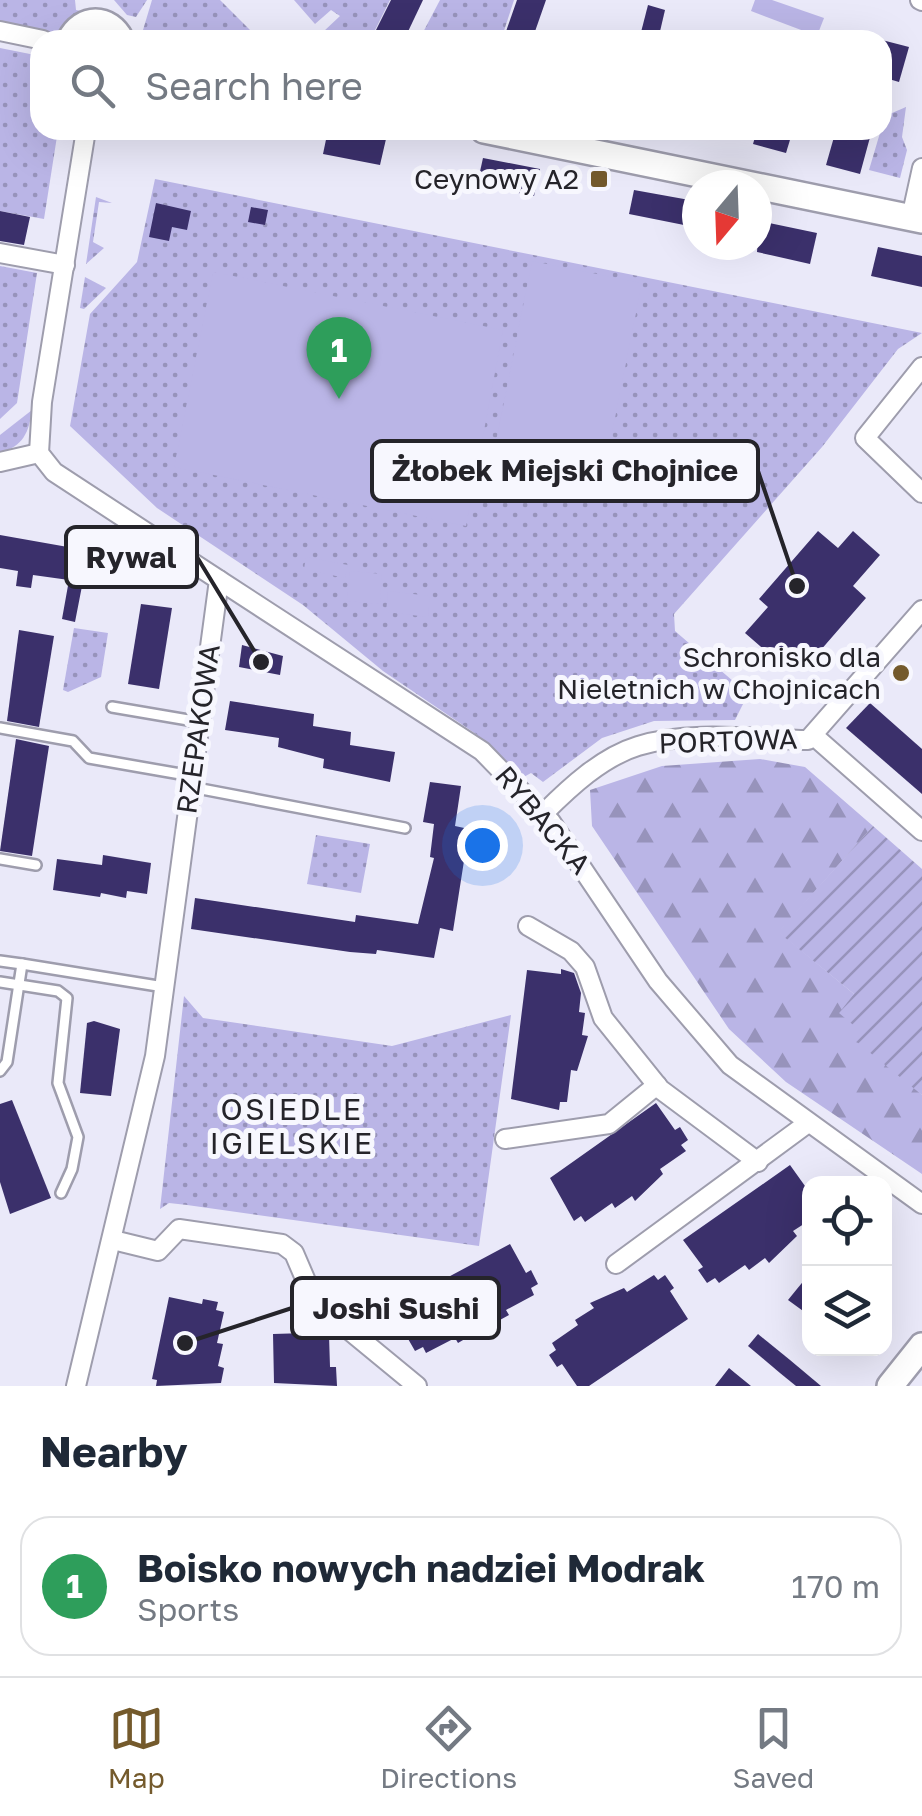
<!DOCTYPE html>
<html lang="en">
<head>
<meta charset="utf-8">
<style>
  :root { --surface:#fff; --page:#f6f6f7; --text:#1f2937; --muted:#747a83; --line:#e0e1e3; --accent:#745a2c }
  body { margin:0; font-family:"Golos Text",sans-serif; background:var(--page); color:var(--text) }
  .controls { position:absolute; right:30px; bottom:30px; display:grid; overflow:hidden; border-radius:20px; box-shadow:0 10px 40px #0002 }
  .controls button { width:90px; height:90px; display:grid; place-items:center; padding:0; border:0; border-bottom:2px solid var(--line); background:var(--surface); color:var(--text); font:50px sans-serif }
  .compass { position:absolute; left:682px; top:170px; width:90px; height:90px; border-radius:50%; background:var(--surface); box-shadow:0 10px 40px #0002; rotate:199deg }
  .you { position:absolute; left:482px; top:845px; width:35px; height:35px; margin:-25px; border:8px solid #fff; border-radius:50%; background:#1a73e8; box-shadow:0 0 0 15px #1a73e833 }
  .badge { display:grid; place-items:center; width:65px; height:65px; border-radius:50%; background:var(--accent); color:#fff; font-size:32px; font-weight:700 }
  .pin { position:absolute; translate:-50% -82px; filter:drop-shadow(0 2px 5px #0008) }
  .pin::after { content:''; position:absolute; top:52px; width:35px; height:30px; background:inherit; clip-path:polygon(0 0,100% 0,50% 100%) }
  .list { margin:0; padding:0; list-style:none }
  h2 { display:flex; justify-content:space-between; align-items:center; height:130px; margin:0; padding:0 40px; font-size:42px }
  h2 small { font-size:32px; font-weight:400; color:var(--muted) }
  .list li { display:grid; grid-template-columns:65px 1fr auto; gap:30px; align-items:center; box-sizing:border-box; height:140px; margin:0 20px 20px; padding:0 20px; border:2px solid var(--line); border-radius:30px }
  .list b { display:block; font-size:38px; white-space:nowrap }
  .list p { margin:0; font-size:32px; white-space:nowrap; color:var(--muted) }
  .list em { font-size:32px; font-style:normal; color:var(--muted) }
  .icon { flex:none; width:55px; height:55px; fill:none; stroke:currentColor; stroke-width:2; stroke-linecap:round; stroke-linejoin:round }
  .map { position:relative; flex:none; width:922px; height:1386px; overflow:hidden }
  .search { position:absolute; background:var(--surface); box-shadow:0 10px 40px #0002; left:30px; right:30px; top:30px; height:110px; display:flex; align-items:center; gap:25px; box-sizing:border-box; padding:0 35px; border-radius:30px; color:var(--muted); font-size:38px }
  .sheet { height:290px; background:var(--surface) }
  nav { display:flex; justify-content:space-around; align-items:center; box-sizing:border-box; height:140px; border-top:2px solid var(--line); background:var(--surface); font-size:28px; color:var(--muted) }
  nav a { display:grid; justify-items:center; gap:5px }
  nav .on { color:var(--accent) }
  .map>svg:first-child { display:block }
</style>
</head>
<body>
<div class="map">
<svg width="922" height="1386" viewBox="0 0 922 1386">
  <defs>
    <pattern id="grass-dots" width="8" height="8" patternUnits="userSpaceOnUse" patternTransform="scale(2.5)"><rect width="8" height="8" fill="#bab5e6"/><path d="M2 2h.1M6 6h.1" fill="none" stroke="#9793bb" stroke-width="1.8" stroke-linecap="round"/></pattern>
    <pattern id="forest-firs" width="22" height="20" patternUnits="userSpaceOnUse" patternTransform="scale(2.5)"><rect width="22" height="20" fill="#bab5e6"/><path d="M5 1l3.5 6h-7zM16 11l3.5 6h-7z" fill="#9793bb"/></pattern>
    <pattern id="garden-furrows" width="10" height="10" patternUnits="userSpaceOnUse" patternTransform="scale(2.5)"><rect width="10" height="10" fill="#bab5e6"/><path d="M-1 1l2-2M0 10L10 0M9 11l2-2" fill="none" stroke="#9793bb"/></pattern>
  </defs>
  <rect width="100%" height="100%" fill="#eae9f9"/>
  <g fill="url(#grass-dots)">
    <path d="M0,0H75L76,10L81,11L78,20L56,34L0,23Z"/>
    <path d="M114,0H147L136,17L127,15Z"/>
    <path d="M152,0H220L251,31L245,40H140Z"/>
    <path d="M294,0H390L373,34L384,40H331L323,32L340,16L331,10L315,24Z"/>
    <path d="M440,0H514L501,40H419Z"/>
    <path d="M0,48L40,56V130H58L44,219L0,211Z"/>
    <path d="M906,107L902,137L907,150L900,178L869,170L885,116Z"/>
    <path d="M155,179L922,333L898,349L822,447L674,614L675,631L748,694L735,720L654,721L602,738L543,782L531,773L522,778L476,734L383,671L303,605L157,508L70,426L90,314L137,262Z"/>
    <path d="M96,197L112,203L99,202L93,242L104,248L86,264Z"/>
    <path d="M0,266L37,273L17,403L0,419Z"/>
    <path d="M85,277L106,288L84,309L80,308Z"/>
    <path d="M32,410C29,432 23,447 0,452V435Z"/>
    <path d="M74,628L108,633L101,677L68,692L63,690Z"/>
    <path d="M316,835L370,844L361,893L307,884Z"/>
    <path d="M184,996L203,1018L392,1046L511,1015L479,1246L187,1205L169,1203L160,1209Z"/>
  </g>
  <path fill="url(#forest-firs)" d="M760,759L805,767L873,826L779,932L854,994L859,1029L922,1095V1174L786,1082L729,1029L592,826L590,790L662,766Z"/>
  <path fill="url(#garden-furrows)" d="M873,826L922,869V1095L852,1038L858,1029L839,1013L854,994L778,932Z"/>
  <g fill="#bab5e6">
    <path d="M755,0H772L824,18L817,36L751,11Z"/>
    <path d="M532,261L642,283L605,468L495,447Z"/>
    <path d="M213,272L503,330L466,526L174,467Z"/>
    <path d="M306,557L348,565L345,578L304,569Z"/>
    <path d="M350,571L382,574L380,604L347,601Z"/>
    <path d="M388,591L430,596L428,617L386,612Z"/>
  </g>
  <g fill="#3b306b">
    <path d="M391,0H423L404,40L375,32Z"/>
    <path d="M517,0H546L532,40H503Z"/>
    <path d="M648,5L665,10L658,40H639Z"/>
    <path d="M882,40L909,47L899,82L882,77Z"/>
    <path d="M328,130L386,139L380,165L323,154Z"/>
    <path d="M757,130H793L786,153L753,144Z"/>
    <path d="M836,130H872L860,174L826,165Z"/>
    <path d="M483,158L540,169L534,196L477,185Z"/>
    <path d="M634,190L695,201L689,226L629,214Z"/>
    <path d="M156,203L191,211L187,230L172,227L169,241L149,237Z"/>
    <path d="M251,207L268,210L265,225L248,222Z"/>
    <path d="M0,211L30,217L24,245L0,241Z"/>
    <path d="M759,221L817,233L810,264L757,252Z"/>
    <path d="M878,247L922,256V287L871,276Z"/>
    <path d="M818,531L838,548L853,531L880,555L853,586L866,598L806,667L791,654L782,665L745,633L768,607L759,599Z"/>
    <path d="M0,535L96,552L95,557L106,559L102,587L82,586L75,622L62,619L69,580L33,575L31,588L16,586L18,571L0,568Z"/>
    <path d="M141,604L172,608L159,689L128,684Z"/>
    <path d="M19,630L54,636L39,727L7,721Z"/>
    <path d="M242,645L283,656L280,675L239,667Z"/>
    <path d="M230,701L314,714L313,726L351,732L350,745L395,752L390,782L323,768L324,759L278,747L279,738L225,730Z"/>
    <path d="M870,703L922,749V794L846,728Z"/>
    <path d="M16,739L49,746L32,856L0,851Z"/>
    <path d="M430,782L461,786L455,826L469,829L453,931L440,928L434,958L377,950L376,954L350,952L191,929L195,898L355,922L356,915L418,924L434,858L430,857L434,824L423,822Z"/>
    <path d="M103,855L151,863L147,894L127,891L126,898L101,893L100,897L53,890L57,859L102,865Z"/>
    <path d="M561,969L574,973L581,993L579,1012L585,1013L582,1035L588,1036L577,1071L571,1070L567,1102H560L559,1110L511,1099L527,970L561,974Z"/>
    <path d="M94,1021L120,1029L111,1096L80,1093L87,1023Z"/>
    <path d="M12,1100L51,1198L10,1214L0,1182V1104Z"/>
    <path d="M656,1103L675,1130L680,1127L688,1140L681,1145L686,1151L660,1169L663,1174L635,1201L632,1196L615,1208L612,1203L585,1222L581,1216L574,1221L550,1178Z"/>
    <path d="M790,1165L810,1193V1220L793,1231L797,1236L769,1263L765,1258L749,1270L745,1265L719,1283L715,1278L707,1283L698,1270L703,1267L683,1240Z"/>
    <path d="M510,1244L526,1273L531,1270L538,1284L531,1288L534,1295L506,1310L509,1315L489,1326L492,1331L478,1339L475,1333L458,1343L455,1338L426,1353L423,1347L415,1351L407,1337L412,1335L396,1305Z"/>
    <path d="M810,1273V1316L788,1300Z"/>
    <path d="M654,1275L658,1280L665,1275L674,1288L670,1291L688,1319L589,1386H577L562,1364L557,1367L549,1355L556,1350L552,1343L578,1325L575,1320L594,1308L590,1303L624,1288L627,1292Z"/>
    <path d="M169,1297L202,1304L203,1299L218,1302L216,1310L224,1312L217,1343L223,1344L218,1366L224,1368L221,1383L156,1386L157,1380L152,1379Z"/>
    <path d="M306,1327H321V1335H329L330,1367H336L337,1386L274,1383L273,1334L306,1333Z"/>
    <path d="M758,1334L790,1360L821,1386H796L780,1373L748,1346Z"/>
    <path d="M729,1368L735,1373L751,1386H715Z"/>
  </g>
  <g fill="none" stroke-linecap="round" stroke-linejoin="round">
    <g stroke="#9e9dad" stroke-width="14">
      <g id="lane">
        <path d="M112,707L200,722"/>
        <path d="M0,728L73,741L89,758L192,776"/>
        <path d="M191,787L405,828"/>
        <path d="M0,859L36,865"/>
        <path d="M0,961L22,964"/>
        <path d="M0,982L58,991L67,998L58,1083L78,1137L72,1169L61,1193"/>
        <path d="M0,1071L7,1062L22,964L164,987"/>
      </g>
    </g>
    <g stroke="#9e9dad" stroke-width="22">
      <g id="street">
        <path d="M920,0L922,1"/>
        <path d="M0,31L43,40"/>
        <path d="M911,218L922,168"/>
        <path d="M0,253L65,265"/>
        <path d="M922,367L865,438L922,493"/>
        <path d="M0,462L39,453"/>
        <path d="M219,580L482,751L551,822L658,981L730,1065L922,1204"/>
        <path d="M814,736L922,831"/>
        <path d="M544,813C570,787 602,757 638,746C690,730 754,739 808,740L922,610"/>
        <path d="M528,926L571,951L585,967L603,1018L660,1089L758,1162"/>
        <path d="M505,1139L609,1124L657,1085"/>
        <path d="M113,1240L158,1251L179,1229L282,1244L294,1253L315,1302L417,1386"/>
        <path d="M616,1264L808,1123"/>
        <path d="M76,1386L155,1056L219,580L54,472L39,453L42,402L86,130"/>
      </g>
    </g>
    <g stroke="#9e9dad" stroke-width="30">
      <g id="secondary">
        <path d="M70,40C82,16 109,16 121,40"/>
        <path d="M484,130L922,220"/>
        <path d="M890,1386L922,1346"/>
      </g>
    </g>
    <use href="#lane" stroke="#fff" stroke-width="9"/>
    <use href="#street" stroke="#fff" stroke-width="18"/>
    <use href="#secondary" stroke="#fff" stroke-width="25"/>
  </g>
  <g fill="#745a2c" stroke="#f7f7fe" stroke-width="4">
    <rect x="589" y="169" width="20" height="20" rx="5"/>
    <circle cx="901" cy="673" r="10"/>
  </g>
  <g text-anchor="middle" stroke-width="10" stroke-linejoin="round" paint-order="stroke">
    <g font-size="28" fill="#25242a" stroke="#f7f7fe" text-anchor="end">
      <text x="579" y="189">Ceynowy A2</text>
      <text x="881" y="667">Schronisko dla<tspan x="881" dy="32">Nieletnich w Chojnicach</tspan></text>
    </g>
    <g font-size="28" fill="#25242a" stroke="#f7f7fe">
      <text transform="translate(198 729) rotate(-82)" y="10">RZEPAKOWA</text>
      <text transform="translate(728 741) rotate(-2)" y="10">PORTOWA</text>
      <text transform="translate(543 820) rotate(50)" y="10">RYBACKA</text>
    </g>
    <g font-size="30" letter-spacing="2.5" fill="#25242a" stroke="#f7f7fe">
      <text x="292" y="1120">OSIEDLE<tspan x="292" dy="34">IGIELSKIE</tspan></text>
    </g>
  </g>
  <path fill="none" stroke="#25242a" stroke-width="4" d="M797 586L758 471M261 662L197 557M185 1343L292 1308"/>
  <g fill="#25242a" stroke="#f7f7fe" stroke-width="4">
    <circle cx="797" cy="586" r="10"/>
    <circle cx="261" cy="662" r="10"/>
    <circle cx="185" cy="1343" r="10"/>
  </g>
  <g fill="#f7f7fe" stroke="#25242a" stroke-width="4">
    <rect x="372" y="441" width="386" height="60" rx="10"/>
    <rect x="66" y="527" width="131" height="60" rx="10"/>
    <rect x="292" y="1278" width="207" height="60" rx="10"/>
  </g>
  <g font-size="30" text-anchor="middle" font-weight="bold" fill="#25242a">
    <text x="565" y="481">Żłobek Miejski Chojnice</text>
    <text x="131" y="568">Rywal</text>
    <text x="396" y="1319">Joshi Sushi</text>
  </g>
</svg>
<div class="controls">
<button><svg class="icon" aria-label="locate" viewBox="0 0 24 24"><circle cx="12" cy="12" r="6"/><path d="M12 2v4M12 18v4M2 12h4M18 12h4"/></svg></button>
<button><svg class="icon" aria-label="layers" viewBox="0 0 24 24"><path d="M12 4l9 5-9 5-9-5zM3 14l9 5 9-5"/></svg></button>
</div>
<svg class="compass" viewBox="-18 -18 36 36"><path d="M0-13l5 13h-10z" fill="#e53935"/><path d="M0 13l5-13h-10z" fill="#747a83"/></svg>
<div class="you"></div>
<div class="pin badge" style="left:339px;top:399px;background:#2e9e5b">1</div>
<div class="search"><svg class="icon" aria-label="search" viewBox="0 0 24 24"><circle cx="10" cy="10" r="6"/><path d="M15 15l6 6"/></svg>Search here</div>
</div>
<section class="sheet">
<h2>Nearby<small></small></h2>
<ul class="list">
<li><span class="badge" style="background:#2e9e5b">1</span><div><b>Boisko nowych nadziei Modrak</b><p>Sports</p></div><em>170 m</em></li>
</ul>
</section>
<nav>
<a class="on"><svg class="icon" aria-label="map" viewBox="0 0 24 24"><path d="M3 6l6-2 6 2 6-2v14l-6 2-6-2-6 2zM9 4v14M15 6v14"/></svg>Map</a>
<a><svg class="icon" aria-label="directions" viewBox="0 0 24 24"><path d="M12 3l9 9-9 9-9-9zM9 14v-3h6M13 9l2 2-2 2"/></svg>Directions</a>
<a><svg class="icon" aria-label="saved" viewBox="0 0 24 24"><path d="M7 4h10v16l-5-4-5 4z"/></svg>Saved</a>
</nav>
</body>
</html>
